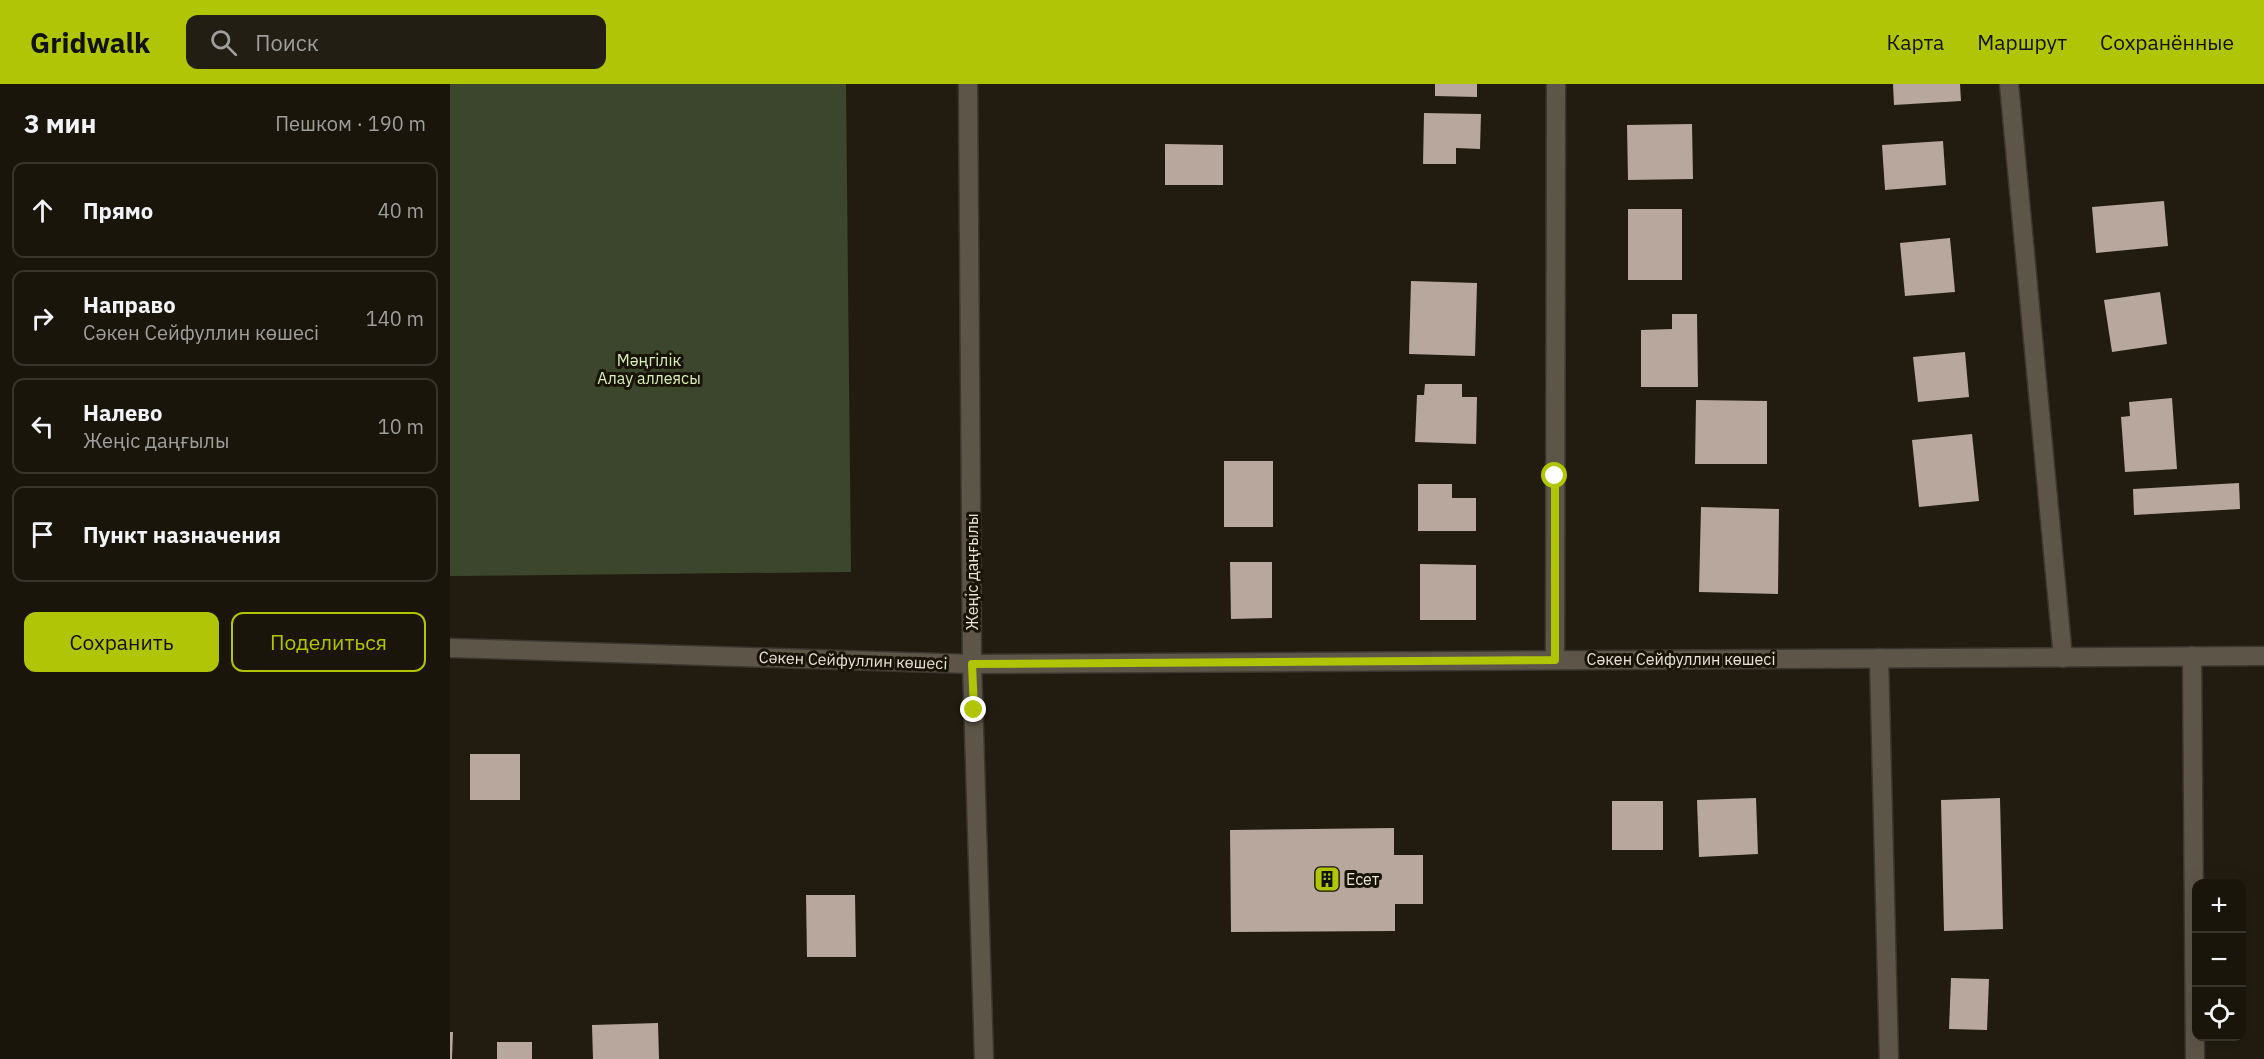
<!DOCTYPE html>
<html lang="ru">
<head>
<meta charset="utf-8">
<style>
  :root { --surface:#19150b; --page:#221e14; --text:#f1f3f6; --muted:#9f9f9d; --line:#37342c; --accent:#afc506 }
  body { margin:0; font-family:"IBM Plex Sans",sans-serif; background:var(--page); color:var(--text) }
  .controls { position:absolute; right:18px; bottom:18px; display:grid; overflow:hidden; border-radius:12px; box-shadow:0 6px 24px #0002 }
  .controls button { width:54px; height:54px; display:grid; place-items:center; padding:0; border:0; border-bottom:2px solid var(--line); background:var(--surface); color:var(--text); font:30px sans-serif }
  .stop { position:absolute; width:18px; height:18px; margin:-14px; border:4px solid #afc506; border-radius:50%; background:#fff }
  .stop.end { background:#afc506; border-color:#fff; box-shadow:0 2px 6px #0008 }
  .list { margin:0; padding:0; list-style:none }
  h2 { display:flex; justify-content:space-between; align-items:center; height:78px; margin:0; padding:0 24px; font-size:26px }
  h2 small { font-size:20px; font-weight:400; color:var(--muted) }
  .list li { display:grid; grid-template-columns:39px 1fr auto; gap:18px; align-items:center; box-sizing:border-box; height:96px; margin:0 12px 12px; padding:0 12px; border:2px solid var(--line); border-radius:12px }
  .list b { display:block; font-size:22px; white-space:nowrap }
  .list p { margin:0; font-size:20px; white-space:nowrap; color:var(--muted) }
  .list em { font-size:20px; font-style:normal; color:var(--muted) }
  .actions { display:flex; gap:12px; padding:18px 24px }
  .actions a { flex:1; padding:14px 0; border:2px solid var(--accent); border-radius:12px; text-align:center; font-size:21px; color:var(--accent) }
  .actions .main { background:var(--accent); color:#111 }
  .icon { flex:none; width:33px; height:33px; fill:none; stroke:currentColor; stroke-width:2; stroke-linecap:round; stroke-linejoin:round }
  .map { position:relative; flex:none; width:1814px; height:975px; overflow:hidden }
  header { display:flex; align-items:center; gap:36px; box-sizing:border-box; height:84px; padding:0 30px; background:var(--accent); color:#111 }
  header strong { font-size:28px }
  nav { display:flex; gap:33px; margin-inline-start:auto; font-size:21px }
  .search { width:420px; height:54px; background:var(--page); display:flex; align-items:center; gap:15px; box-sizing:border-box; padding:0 21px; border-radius:12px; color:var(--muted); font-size:22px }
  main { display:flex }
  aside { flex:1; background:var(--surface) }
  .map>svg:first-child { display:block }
</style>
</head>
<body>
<header>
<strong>Gridwalk</strong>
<div class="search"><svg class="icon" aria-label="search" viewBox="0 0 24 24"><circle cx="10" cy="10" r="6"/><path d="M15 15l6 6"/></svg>Поиск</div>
<nav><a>Карта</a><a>Маршрут</a><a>Сохранённые</a></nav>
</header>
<main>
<aside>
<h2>3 мин<small>Пешком · 190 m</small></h2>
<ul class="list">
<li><svg class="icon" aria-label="ahead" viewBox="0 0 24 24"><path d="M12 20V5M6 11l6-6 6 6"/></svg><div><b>Прямо</b></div><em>40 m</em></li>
<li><svg class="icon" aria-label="right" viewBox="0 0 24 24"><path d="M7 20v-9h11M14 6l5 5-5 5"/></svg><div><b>Направо</b><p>Сәкен Сейфуллин көшесі</p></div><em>140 m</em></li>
<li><svg class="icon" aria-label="left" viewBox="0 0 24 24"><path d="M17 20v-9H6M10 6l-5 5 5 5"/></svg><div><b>Налево</b><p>Жеңіс даңғылы</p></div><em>10 m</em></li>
<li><svg class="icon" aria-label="arrive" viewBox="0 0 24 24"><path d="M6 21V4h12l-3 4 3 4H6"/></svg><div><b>Пункт назначения</b></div></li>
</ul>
<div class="actions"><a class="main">Сохранить</a><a>Поделиться</a></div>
</aside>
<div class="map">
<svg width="1814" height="975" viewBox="0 0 1814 975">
  <rect width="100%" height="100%" fill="#211c0f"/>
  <path fill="#3b462c" d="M0,0H396L401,488L0,492Z"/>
  <g fill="#b7a79c">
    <path d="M985,0H1027V13L985,12Z"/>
    <path d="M1443,0H1510L1511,17L1444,21Z"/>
    <path d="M974,29L1031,30L1030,65L1006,64V80H973Z"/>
    <path d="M1242,40L1243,95L1178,96L1177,41Z"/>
    <path d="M1493,57L1496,101L1435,106L1432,61Z"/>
    <path d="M715,60L773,61V101H715Z"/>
    <path d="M1714,117L1718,162L1646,169L1642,123Z"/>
    <rect x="1178" y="125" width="54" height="71"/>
    <path d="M1500,154L1505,208L1455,212L1450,159Z"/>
    <path d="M961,197L1027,199L1025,272L959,270Z"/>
    <path d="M1710,208L1717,260L1662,268L1654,216Z"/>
    <path d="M1222,230H1247L1248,303H1191V246L1222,245Z"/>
    <path d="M1515,268L1519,313L1468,318L1463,273Z"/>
    <path d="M975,300H1012V313H1027L1026,360L965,358L967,311H974Z"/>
    <path d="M1722,314L1727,385L1675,388L1671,333L1680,332L1679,318Z"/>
    <path d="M1246,316L1317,317V380H1245Z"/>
    <path d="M1522,350L1529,417L1469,423L1462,356Z"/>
    <rect x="774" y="377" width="49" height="66"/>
    <path d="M1789,399L1790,425L1684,431L1683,405Z"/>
    <path d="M968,400H1002V414H1026V447H968Z"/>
    <path d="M1251,423L1329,425L1328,510L1249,508Z"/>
    <path d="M780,478H822V534L781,535Z"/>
    <path d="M970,480L1026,481V536H970Z"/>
    <rect x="20" y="670" width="50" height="46"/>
    <path d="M1306,714L1308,770L1249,773L1247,716Z"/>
    <path d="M1550,714L1553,845L1494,847L1491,716Z"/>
    <rect x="1162" y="717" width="51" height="49"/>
    <path d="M944,744V771H973V820H945V847L781,848L780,746Z"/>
    <path d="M356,811H405L406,873H357Z"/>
    <path d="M1501,894L1539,895L1537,946L1499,945Z"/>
    <path d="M208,939L209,975H143L142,941Z"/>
    <path d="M0,948H3L2,975H0Z"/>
    <rect x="47" y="958" width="35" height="17"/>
  </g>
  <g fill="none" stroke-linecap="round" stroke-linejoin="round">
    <g stroke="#3b3730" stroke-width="21">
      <g id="minor">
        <path d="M518,0L522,580L534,975"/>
        <path d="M1559,0L1613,574"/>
        <path d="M1742,572L1745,975"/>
        <path d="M1429,574L1439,975"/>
        <path d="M1105,576L1106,0"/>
      </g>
    </g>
    <g stroke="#3b3730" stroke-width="21">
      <path id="tertiary" d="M0,564L522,580L1814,572"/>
    </g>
    <use href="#minor" stroke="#5d5648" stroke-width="18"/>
    <use href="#tertiary" stroke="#5d5648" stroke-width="18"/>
  </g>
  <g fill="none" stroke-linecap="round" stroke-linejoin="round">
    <path stroke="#afc506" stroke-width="8" d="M524,626L522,580L1105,576V392"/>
  </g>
  <defs>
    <g id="building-square" transform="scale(1.35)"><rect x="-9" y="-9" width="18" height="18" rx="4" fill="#afc506" stroke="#181306"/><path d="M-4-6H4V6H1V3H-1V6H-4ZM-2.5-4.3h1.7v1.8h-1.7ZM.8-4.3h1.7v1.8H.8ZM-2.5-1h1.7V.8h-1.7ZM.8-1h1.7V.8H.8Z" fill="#111"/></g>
  </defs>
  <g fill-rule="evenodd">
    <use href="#building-square" x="877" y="795"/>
  </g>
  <g text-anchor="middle" stroke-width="6" stroke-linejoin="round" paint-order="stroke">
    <g font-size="16" fill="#d6eeb7" stroke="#181306">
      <text x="199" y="282">Мәңгілік<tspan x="199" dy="18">Алау аллеясы</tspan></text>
    </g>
    <g font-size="16" fill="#e6e3da" stroke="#181306">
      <text transform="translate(522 488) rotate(-90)" y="6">Жеңіс даңғылы</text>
      <text x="1231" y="581">Сәкен Сейфуллин көшесі</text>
      <text transform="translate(403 576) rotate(2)" y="6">Сәкен Сейфуллин көшесі</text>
    </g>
    <g font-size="16" fill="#e6e3da" stroke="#181306" text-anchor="start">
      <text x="896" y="801">Есет</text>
    </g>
  </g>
</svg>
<div class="controls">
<button>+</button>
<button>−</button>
<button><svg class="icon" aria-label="locate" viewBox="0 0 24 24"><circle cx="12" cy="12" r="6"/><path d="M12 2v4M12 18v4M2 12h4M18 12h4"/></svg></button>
</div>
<div class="stop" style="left:1105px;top:392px"></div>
<div class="stop end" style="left:524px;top:626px"></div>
</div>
</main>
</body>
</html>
